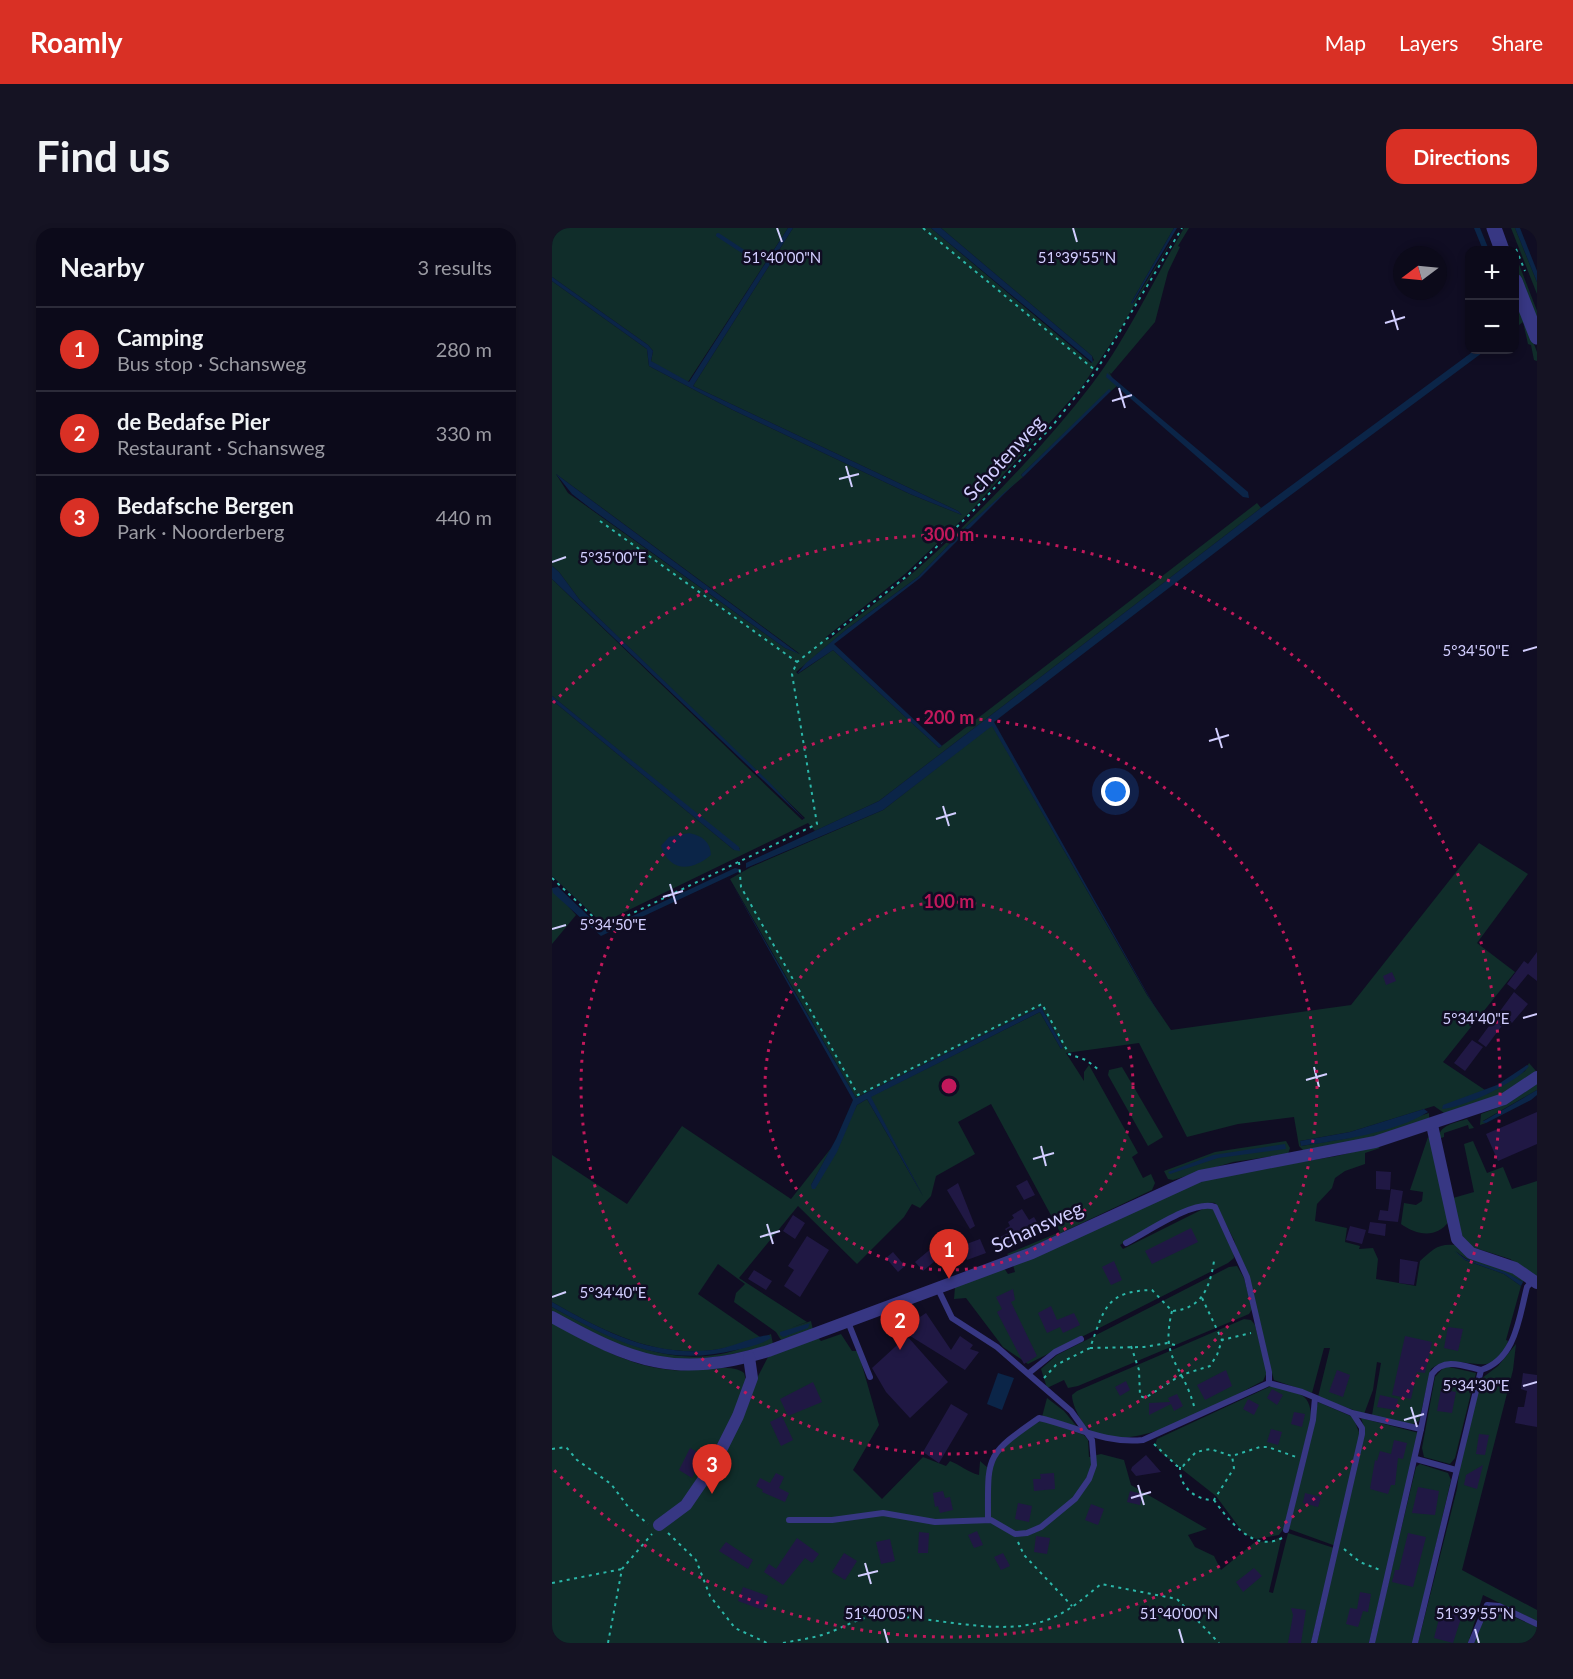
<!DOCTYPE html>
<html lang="en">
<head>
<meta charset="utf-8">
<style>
  :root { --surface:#0c0a1a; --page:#151323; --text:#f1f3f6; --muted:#9a9aa2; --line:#2c2b39; --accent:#d93025 }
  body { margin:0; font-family:Lato,sans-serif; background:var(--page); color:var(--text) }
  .controls { position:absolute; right:18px; top:18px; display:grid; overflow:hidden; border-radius:12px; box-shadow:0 3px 9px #0003 }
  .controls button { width:54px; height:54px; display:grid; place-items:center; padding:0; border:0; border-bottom:2px solid var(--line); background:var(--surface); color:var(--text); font:30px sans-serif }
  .compass { position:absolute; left:841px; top:18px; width:54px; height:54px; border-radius:50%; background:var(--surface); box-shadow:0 3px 9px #0003; rotate:254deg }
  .you { position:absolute; left:564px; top:564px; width:21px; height:21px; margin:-15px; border:4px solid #fff; border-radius:50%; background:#1a73e8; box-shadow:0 0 0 9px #1a73e833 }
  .badge { display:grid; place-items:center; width:39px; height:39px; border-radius:50%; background:var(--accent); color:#fff; font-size:20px; font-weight:700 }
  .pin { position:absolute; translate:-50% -50px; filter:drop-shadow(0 2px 3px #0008) }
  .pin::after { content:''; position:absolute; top:32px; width:21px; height:18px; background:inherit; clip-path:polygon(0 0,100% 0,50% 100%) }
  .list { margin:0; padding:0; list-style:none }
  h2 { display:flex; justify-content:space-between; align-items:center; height:78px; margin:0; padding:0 24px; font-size:26px }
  h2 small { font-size:20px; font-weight:400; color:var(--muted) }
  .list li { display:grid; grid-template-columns:39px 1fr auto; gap:18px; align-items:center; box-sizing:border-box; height:84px; padding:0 24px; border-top:2px solid var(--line) }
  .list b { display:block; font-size:22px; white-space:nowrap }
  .list p { margin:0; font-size:20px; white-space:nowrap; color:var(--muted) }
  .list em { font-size:20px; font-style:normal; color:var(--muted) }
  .map { position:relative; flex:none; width:985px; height:1415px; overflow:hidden; border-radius:18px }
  header { display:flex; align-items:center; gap:36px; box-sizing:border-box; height:84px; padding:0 30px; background:var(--accent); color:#fff }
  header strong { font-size:28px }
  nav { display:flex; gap:33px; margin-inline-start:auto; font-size:21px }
  .intro { display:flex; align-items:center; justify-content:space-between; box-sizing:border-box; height:144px; padding:0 36px }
  h1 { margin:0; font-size:42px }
  .button { padding:15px 27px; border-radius:18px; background:var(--accent); color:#fff; font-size:21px; font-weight:700 }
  main { display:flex; gap:36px; padding:0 36px }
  aside { flex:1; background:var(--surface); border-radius:18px; box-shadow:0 3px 9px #0003 }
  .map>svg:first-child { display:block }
</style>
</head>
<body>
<header>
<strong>Roamly</strong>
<nav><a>Map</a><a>Layers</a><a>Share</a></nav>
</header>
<div class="intro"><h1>Find us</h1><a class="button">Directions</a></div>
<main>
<aside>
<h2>Nearby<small>3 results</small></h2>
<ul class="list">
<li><span class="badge">1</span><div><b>Camping</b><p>Bus stop · Schansweg</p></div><em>280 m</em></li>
<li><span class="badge">2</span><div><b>de Bedafse Pier</b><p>Restaurant · Schansweg</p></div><em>330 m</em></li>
<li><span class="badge">3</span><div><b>Bedafsche Bergen</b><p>Park · Noorderberg</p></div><em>440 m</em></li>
</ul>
</aside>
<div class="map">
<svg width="985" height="1415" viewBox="0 0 985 1415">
  <rect width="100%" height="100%" fill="#100d23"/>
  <g fill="#102d2a" fill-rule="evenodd">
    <path d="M0,0H236L136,154L103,136L99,133L101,123L96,117L0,49Z"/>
    <path d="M241,0H379L539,135L542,132L540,128L389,0H622L579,75H581L627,0L566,105L529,160L418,284L353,346L274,409L277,412C304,389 334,368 362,344C423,290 490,221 540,156C574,112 603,49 632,0H637L626,18L628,19L616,44L603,94L559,146L557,144L565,158L559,163L557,162L469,247L471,249L464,255L416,297L366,349L295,401L244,444L246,446L281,422L387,520L705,275L709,280L327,573L263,603L256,595L50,695L0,648V472L182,622L188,621L0,468V351L250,592L253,590L27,371L7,344L0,338V53L95,121L97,138L181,182L358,266L410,287L406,283L141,158ZM4,246L248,426L233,420L16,265Z"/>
    <path d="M959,0H963L985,54V66Z"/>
    <path d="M963,26L985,83V95L963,39Z"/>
    <path d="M963,67L985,124V133L982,132L979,117L976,116L971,94L967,97L963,87Z"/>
    <path d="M440,497L595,767L619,802L799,777L927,615L976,646L925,715L963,744L891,834L933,862L928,865L935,866L973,843L977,835L984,843L951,867L895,887L882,878L798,904L748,913L749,918L797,910L877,885V893L822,909L753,924L747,918L742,889L686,896L635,909L587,815L514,825L532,853V844L537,837L586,925L580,929L591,950L599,946L603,955L600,962L458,1029L455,1026L508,1004L439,876L406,894L423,926L384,948L379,968L368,980L360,976L352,989L305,1036L246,978L187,1050L255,1094L238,1100L259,1093L261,1102L229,1112L224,1104L182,1074L184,1065L193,1056L166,1036L146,1066L208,1109C130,1142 68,1113 0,1074V927L75,976L130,898L239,971L280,919L259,957L263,960L305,877L315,871L371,968L318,869L488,784L509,821L511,819L489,779L304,870L178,651L199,639L331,582Z"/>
    <path d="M0,660L24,687L0,716Z"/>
    <path d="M570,839L611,909L596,918L556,847L557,842Z"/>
    <path d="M985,855V862L931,893L934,895L928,897L929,886L955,876Z"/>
    <path d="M915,891L922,900L917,901L916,897L892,905V909L886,911C888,896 903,895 915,891Z"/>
    <path d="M876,909L880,913L897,993C885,1011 864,1007 849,996L852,975L864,977L870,973L871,964L858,962Z"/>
    <path d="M734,913L738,920L736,926L681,934L621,952L616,951L612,943L663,924Z"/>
    <path d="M921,913L935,945L951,939L960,961L985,953V1048L958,1031L917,1018L908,1007L901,970L922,964L912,916Z"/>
    <path d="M825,918L828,920L813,925V936L793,943L783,950L780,960L765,976L763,993L795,1000L793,1014L808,1018L807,1021L821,1020L826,1031L824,1051L864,1058L868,1033C880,1022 886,1015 903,1017L974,1050L971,1054C951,1042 921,1039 904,1023L913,1032L952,1046L969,1058L954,1112L956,1113C944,1158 906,1120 879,1141L867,1193L859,1197L820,1187L829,1135L825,1134L821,1162L812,1186L766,1169L778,1120H772L760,1165L722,1152L682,1012L663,975C642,971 586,1005 568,1017L571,1021L655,979L662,981L681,1020L682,1030L676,1035L476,1136L451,1119L414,1070L402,1071L403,1059L452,1040L456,1046L463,1044L461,1037L599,972L664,948L785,928Z"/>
    <path d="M685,1038L692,1050L700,1081L697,1086L526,1158L516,1160L512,1152L495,1160L489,1141L505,1127L677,1039Z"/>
    <path d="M0,1079C59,1111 125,1146 193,1119C203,1116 214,1108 219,1106L221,1116C171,1130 121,1140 71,1121C46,1111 23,1096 0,1084Z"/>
    <path d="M692,1091L699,1092L703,1097L715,1144L711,1153C674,1171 560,1243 529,1192C525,1185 520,1175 520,1167L525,1163Z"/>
    <path d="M0,1094C39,1116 75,1138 120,1142C139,1144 179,1134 192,1145L194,1152H204L216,1129L266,1110L269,1113L289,1106L300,1123H306L327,1197L301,1242L330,1271L371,1229L394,1238L398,1233C409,1237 415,1244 427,1247L428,1233L436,1240C448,1219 470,1201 491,1192L532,1207L536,1212L537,1229L549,1226L572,1232L579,1257L655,1301L636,1307L643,1319L662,1328L669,1342L703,1314L720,1313L730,1308L717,1364L721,1365L736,1305L782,1320L759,1415H0Z"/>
    <path d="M964,1116L961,1142L910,1342L985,1382V1393L931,1367L916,1415H866L905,1261L910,1222L930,1150L946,1138Z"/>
    <path d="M893,1138L924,1145L903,1230L898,1236L872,1229L870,1220L883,1149Z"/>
    <path d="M719,1158C743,1165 759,1162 759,1190L732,1300L727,1307L704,1311L692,1306L664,1268L608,1224L603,1217L605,1211Z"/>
    <path d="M495,1170L512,1183L526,1200L490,1189Z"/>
    <path d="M766,1174L801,1189L808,1207L784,1316L781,1317L737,1301Z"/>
    <path d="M809,1190L867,1205L817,1415H765L812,1199Z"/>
    <path d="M868,1236L896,1245L899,1252L861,1415H822L864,1239Z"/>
    <path d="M942,1380L985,1399V1415H922L935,1383Z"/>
  </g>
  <g fill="#0b2548">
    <path d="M236,0H241L141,158L406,283L410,287L358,266L181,182L97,138L95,121L0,53V49L96,117L101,123L99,133L137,154Z"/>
    <path d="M379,0H389L540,128L541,135Z"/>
    <path d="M622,0H625L580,76L579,75Z"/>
    <path d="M922,0H928L937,22H931Z"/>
    <path d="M963,0H968L985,43V54Z"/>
    <path d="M923,122H934L716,284L442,494L613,797L440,498L331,582L194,640V635L327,573L709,280Z"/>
    <path d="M555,145L696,264L697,270L691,269L554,149Z"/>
    <path d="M557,161L559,163L471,249L469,247Z"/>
    <path d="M4,246L247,426L233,420L38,280L20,266Z"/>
    <path d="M464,254L368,350L282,416L390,518L387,520L281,422L245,446L254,435L295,401L366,349L416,297Z"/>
    <path d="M0,338L7,344L27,371L217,554L253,592L0,351Z"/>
    <path d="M0,468L187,619L188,623L182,622L0,472Z"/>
    <path d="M137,605C150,608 158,613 159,627C140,643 118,645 109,618L117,609Z"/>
    <path d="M183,640L187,641L186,644L49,708L1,665L0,660L6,659L48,699L53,701Z"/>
    <path d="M180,656L304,870L489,779L511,819L509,821L488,784L319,869L371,968L315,871L305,877L285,924L263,961H260L259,957L284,911L301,872Z"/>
    <path d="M975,837L977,838C965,855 910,880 890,881L891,877L945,857Z"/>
    <path d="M985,862V867L979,872L934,895L930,894Z"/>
    <path d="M872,881L876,884C842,905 788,912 749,918L748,913L798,904Z"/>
    <path d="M733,916L734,921L666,930L618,946L616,944L661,927Z"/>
    <path d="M902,1023L914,1031L953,1044L971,1054L969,1058L952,1046L913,1032Z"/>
    <path d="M0,1074C51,1103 100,1129 160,1122C179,1120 202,1108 217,1107L219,1110C209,1117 195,1119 184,1122C111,1140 62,1113 0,1079Z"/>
    <path d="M258,1095L256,1100L231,1109L228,1107V1104Z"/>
    <path d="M446,1145L462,1150L450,1182L435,1176Z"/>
  </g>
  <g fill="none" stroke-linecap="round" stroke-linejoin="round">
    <path stroke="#0b2548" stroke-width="4" d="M166,7L204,32"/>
  </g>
  <g fill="#201844">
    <path d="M985,724V753L976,746L963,762L955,756L972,733L976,736Z"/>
    <path d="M840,744L844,753L834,757L831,748Z"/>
    <path d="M962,764L976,776L960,795L955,791L934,819L926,813Z"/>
    <path d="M920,812L931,819L913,843L902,835Z"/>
    <path d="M985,884V916L946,933L934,906Z"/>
    <path d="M824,943L839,944L838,962L824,961Z"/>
    <path d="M475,952L483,967L472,972L464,958Z"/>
    <path d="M406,955L423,998L418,1001L395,962Z"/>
    <path d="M839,961L851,963L846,994L826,992L828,982L836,983Z"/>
    <path d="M470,981L477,992L482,989L489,1001L454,1021L448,1009L456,1005L453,1001L458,998L456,994L462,990L460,987Z"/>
    <path d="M241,987L253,995L243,1011L231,1003Z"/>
    <path d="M818,994L834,996L833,1008L816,1005Z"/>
    <path d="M798,998L814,1002L810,1016L794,1012Z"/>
    <path d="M639,1000L646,1014L600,1036L593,1023Z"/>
    <path d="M255,1008L277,1022L248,1069L232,1058L242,1042L236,1038Z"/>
    <path d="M428,1011L434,1025L415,1032L409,1018Z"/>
    <path d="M381,1019L389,1028L371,1043L363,1034Z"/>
    <path d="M341,1024L353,1038L346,1044L334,1030Z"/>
    <path d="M848,1031L866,1034L862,1057L847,1055Z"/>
    <path d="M562,1033L570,1052L559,1057L550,1039Z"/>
    <path d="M202,1042L220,1053L214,1062L196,1051Z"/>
    <path d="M461,1061L463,1072L459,1074L485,1128L472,1136L445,1084L450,1081L444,1069Z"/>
    <path d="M499,1078L505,1092L522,1085L528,1097L511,1105L508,1099L495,1105L486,1085Z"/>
    <path d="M374,1085L399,1122L408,1108L421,1117L418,1121L427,1124L413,1142L355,1106L367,1097L365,1091Z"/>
    <path d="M896,1099L911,1101L906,1123L892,1120Z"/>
    <path d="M355,1108L396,1154L358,1190L334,1164L320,1140Z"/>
    <path d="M853,1108L880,1114L873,1145L865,1144L859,1171L840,1167Z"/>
    <path d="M674,1142L680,1158L653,1172L645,1157Z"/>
    <path d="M785,1142L798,1147L791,1169L777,1164Z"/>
    <path d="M971,1145L985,1147V1199L963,1195L966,1179H972L975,1163L969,1161Z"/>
    <path d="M574,1153L578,1162L568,1168L563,1159Z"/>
    <path d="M261,1154L270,1174L236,1188L228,1171Z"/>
    <path d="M720,1161L731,1167L725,1177L715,1170Z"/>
    <path d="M889,1161L904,1164L900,1185L885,1183Z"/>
    <path d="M625,1166L631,1178L622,1183L619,1176L597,1187V1175L618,1174L616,1170Z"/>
    <path d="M828,1167L846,1171L844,1182L825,1179Z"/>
    <path d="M696,1171L707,1177L702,1187L691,1181Z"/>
    <path d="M399,1176L416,1186L387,1235L371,1224Z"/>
    <path d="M742,1184L753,1186L750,1199L739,1196Z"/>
    <path d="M230,1188L241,1212L229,1218L218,1194Z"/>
    <path d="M719,1201L730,1204L726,1217L715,1214Z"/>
    <path d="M927,1206L937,1207L933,1227L924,1226Z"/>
    <path d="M842,1212L855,1215L851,1231L846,1230L843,1257H839L836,1266L818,1261L823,1232L825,1233L828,1223L839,1226Z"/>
    <path d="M138,1220L156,1230L149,1240L146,1238L140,1250L127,1242Z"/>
    <path d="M594,1227L609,1244L584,1248L579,1242L580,1239Z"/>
    <path d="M931,1237L925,1261L912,1257L914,1247Z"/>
    <path d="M224,1245L232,1249L227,1260L237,1265L233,1274L210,1264L211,1262L204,1258L208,1250L218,1255Z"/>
    <path d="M502,1245L503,1261L482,1263L481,1251H489L488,1246Z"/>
    <path d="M866,1259L887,1263L883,1287L860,1285Z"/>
    <path d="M391,1263L393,1270L398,1269L401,1282L388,1285L386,1278L383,1279L381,1265Z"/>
    <path d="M578,1263L591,1266L588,1277L575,1274Z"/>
    <path d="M753,1265L769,1269L766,1279L751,1275Z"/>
    <path d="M466,1275L480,1278L477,1294L463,1291Z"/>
    <path d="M539,1276L552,1281L546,1297L533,1292Z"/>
    <path d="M425,1303L431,1317L422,1320L416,1307Z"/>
    <path d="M367,1304L377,1305L376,1325H366Z"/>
    <path d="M856,1305L874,1309L861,1359L840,1354L843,1342H847Z"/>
    <path d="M484,1308L498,1310L495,1326L482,1324Z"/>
    <path d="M245,1310L267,1326L260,1335L253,1330L231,1357L212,1344L217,1336L224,1341Z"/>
    <path d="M338,1311L343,1333L329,1336L324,1314Z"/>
    <path d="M174,1314L201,1332L196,1341L167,1323Z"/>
    <path d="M292,1325L305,1333L293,1352L280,1344Z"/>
    <path d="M451,1325L458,1338L449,1342L442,1329Z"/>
    <path d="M702,1340L710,1348L691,1364L684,1354Z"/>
    <path d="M191,1359L216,1368L211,1382L186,1373Z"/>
    <path d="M808,1364L819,1366L816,1384L811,1383L806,1399L794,1396L798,1380L805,1381Z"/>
    <path d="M901,1378L912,1381L901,1415L882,1410L888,1387L897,1390Z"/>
    <path d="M739,1380L754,1382L749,1415H736L741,1387Z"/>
  </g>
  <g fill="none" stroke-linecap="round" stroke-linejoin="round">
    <g stroke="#2bb7a9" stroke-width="2" stroke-dasharray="3 4.5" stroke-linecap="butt">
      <path d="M371,0L544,143"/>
      <path d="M964,21L973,43"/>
      <path d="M48,293L245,434"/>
      <path d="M187,634L189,659L306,867L490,776L517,826L534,832L547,842"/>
      <path d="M0,650L52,699L265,596L240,446L245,434L355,348L421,283L501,197L544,143L630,0"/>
      <path d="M650,1070L670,1112"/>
      <path d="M620,1083C608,1132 630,1135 642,1178"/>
      <path d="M579,1118L587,1142L588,1168L593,1170L629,1147L658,1138L665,1127L670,1112L699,1105"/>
      <path d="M538,1120L592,1119L615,1115L627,1118"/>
      <path d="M492,1150L504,1137L538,1120C552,1082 553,1063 600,1062L620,1083C650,1081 658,1059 662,1033"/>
      <path d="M602,1216L625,1238H631L644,1224L658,1221L680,1228L708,1219H716L744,1229"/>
      <path d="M0,1221L14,1219L25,1232L59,1256L77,1280L96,1296"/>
      <path d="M628,1239C627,1259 643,1272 662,1272L682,1240L680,1228"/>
      <path d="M662,1272C677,1293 702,1325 730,1310"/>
      <path d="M116,1305L144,1332L158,1368L183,1400L215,1415"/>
      <path d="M466,1314L472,1327L520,1378"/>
      <path d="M792,1321L808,1334L828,1342"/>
      <path d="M0,1355L70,1341"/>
      <path d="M56,1415L70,1341L100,1306"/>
      <path d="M231,1415C246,1412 262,1410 276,1405C290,1400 308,1389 323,1388C378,1386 450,1412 500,1390C519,1382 533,1369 549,1356L625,1371L667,1415"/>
    </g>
    <g stroke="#373783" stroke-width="6">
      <path d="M574,1015C594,1005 642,971 663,979L695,1049L717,1144V1155"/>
      <path d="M345,1076L349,1088"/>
      <path d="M296,1094L318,1149"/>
      <path d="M929,1142C964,1131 967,1089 975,1059L981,1052"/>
      <path d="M477,1145L503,1124L529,1111"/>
      <path d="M864,1231L904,1242"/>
      <path d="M237,1292H280L331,1285L383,1294L439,1292L463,1306L475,1305L489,1299L523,1271L537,1251L542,1237L540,1212L519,1183L445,1119L400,1090L386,1061"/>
      <path d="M436,1292C436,1228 432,1228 487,1190C523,1198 552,1216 591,1212L717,1155L750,1164L800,1185L869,1201L880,1146C892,1129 912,1138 929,1142L863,1415"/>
      <path d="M734,1302L761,1192L763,1170"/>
      <path d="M762,1415L810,1206V1200L801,1186"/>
      <path d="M820,1415L869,1201"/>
      <path d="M919,1415L935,1377L947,1378L985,1396"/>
    </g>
    <g stroke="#373783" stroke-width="12">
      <path d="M880,897L905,1011L919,1025L963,1040L985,1055"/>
      <path d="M0,1089C81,1134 124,1151 216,1123L480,1025L648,948L823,914L952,871L985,849"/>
      <path d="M107,1297L134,1277L162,1236L186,1188L200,1150L197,1129"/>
    </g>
    <g stroke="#373783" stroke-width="15">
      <path d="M942,0L950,22"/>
      <path d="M963,53L985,109"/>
    </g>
  </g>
  <path fill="none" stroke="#d2ceff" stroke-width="2" d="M225,0L230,14M521,0L525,14M840,82L846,102M833,95L853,89M567,160L573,180M560,173L580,167M294,238L300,259M287,251L307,246M0,334L14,329M971,423L985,419M664,500L670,520M657,513L677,507M391,578L397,598M384,591L404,585M118,656L124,676M111,669L131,663M0,701L14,697M971,790L985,786M762,839L767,859M754,852L775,846M489,918L494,938M481,931L502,925M215,996L221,1016M208,1009L228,1003M0,1069L14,1064M971,1158L985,1154M859,1179L865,1199M852,1192L872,1186M586,1257L592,1277M579,1270L599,1264M313,1335L319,1356M306,1348L326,1343M332,1401L336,1415M627,1401L631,1415M923,1401L927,1415"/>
  <g fill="none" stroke="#c2185b" stroke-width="3" stroke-dasharray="3 6">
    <circle cx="397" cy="858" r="184"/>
    <circle cx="397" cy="858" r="368"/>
    <path d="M1 475A551 551 0 1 1 1 1241"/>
  </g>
  <g text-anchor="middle" stroke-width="5" stroke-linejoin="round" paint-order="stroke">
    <g font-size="20" fill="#d2ceff" stroke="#100d23">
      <text transform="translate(452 230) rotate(-47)" y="7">Schotenweg</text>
      <text transform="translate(485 999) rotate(-24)" y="7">Schansweg</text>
    </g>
  </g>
  <g font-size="15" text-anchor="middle" fill="#d2ceff" stroke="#100d23" stroke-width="5" stroke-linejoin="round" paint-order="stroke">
    <text x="230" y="35">51°40'00"N</text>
    <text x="525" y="35">51°39'55"N</text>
    <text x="61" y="335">5°35'00"E</text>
    <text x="924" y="428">5°34'50"E</text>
    <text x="61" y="702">5°34'50"E</text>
    <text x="924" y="796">5°34'40"E</text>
    <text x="61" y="1070">5°34'40"E</text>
    <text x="924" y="1163">5°34'30"E</text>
    <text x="332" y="1391">51°40'05"N</text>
    <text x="627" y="1391">51°40'00"N</text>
    <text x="923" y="1391">51°39'55"N</text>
  </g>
  <circle cx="397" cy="858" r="9" fill="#c2185b" stroke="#100d23" stroke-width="3"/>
  <g font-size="18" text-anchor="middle" font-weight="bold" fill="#c2185b" stroke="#100d23" stroke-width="5" stroke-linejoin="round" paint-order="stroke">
    <text x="397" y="313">300 m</text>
    <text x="397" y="496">200 m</text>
    <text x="397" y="680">100 m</text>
  </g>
</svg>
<div class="controls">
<button>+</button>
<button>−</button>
</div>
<svg class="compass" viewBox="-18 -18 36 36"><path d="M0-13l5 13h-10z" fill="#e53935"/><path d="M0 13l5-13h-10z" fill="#9a9aa2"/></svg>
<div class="you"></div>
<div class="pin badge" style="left:397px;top:1051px">1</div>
<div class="pin badge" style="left:348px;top:1122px">2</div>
<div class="pin badge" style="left:160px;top:1266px">3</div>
</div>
</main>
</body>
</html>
